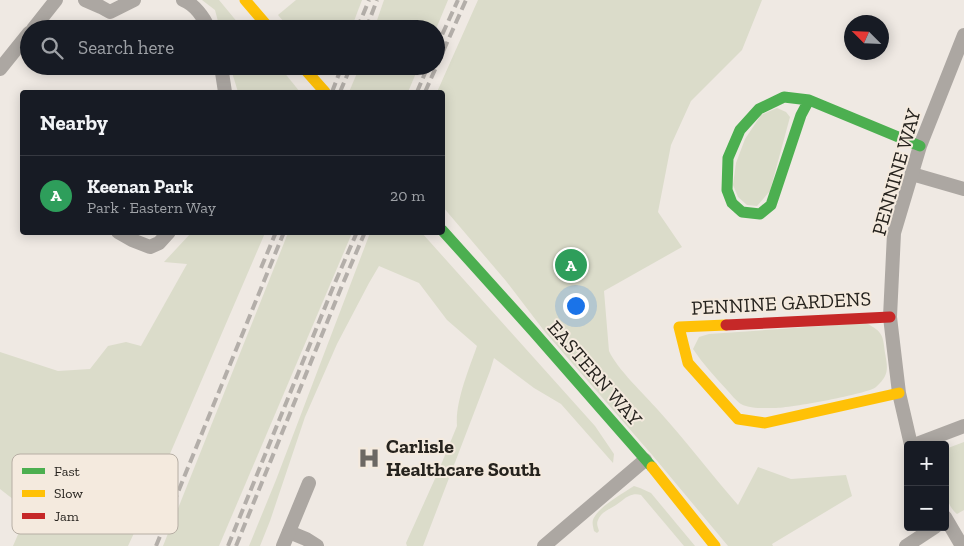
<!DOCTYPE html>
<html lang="en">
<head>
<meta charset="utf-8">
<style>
  :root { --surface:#171b24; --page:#242831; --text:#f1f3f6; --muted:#9ea1a6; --line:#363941; --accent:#1a73e8 }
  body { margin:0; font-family:"Zilla Slab",serif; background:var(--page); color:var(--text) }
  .controls { position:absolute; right:15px; bottom:15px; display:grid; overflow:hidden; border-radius:5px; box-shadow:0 2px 12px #0003 }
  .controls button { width:45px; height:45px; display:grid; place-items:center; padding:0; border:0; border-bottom:1px solid var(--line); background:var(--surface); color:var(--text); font:25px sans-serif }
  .compass { position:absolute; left:844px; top:15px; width:45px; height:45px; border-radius:50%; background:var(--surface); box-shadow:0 2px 12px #0003; rotate:294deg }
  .you { position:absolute; left:575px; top:305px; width:18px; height:18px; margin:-12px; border:4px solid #fff; border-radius:50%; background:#1a73e8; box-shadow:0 0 0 8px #1a73e833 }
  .badge { display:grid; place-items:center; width:32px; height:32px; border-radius:50%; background:var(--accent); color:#fff; font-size:16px; font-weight:700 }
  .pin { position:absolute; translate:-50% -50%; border:2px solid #fff; box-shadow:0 1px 5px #0006 }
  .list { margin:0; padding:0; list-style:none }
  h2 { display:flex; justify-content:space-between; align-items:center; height:65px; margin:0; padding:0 20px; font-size:21px }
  h2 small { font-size:16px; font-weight:400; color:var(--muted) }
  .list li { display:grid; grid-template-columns:32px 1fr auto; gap:15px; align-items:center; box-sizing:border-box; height:80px; padding:0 20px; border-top:1px solid var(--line) }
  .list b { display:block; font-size:19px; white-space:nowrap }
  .list p { margin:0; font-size:16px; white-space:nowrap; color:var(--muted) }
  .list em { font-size:16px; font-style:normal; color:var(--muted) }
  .icon { flex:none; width:28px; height:28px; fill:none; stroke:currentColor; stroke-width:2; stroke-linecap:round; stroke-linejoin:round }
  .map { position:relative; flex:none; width:964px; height:546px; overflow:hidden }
  .search { position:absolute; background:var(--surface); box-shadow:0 2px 12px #0003; left:20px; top:20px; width:425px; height:55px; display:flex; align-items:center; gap:12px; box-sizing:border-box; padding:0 18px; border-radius:28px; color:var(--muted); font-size:19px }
  .panel { position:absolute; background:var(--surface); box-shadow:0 2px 12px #0003; left:20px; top:90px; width:425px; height:145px; border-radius:5px }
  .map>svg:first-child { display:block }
</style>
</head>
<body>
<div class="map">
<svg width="964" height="546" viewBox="0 0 964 546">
  <rect width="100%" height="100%" fill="#efe9e3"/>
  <g fill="#dbdcca">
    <path d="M202,0H219L243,29H220L215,10Z"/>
    <path d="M296,0H362L351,29H290L278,15Z"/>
    <path d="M384,0H448L436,29H374Z"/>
    <path d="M478,0H762L742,50L691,101L671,145L658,212L682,247L604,291L609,351C617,369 645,395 658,410C686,441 711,474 738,505L758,467L791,479L846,475L852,496L772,544L773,546H728L653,456L545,332L506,281L443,207L442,92H437Z"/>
    <path d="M230,66H279L300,92H238Z"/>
    <path d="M360,66H419L408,92H349Z"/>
    <path d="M777,108L786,112L790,117L770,191L757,206L747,205L738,197L733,185L736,163L745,139L761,115Z"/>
    <path d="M191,233H265L160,477L128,546H13L26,516L18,503L0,489V352L58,371L90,369L108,346L126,342L141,346L187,264L164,262Z"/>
    <path d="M288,233H352L219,546H163Z"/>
    <path d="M370,233H422L430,242L595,426L614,454L613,463L561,404L534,388L494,358L490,371L423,546H407L406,543L438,472L457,426C455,402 469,369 477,346L447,320L419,283L379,266L369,283L337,344L305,417L270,521L260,546H249L276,480Z"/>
    <path d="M866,323C883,332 883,335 885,353C888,369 889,375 876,387C868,394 789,408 775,408C764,408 750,409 741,404C736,401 731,394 727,390C715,377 703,364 693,349L699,337L709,334Z"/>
    <path d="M944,438L948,448L964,442V510L957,514C940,501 945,465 945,445H932Z"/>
    <path d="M634,486L640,488L651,493L695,546H684L641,495C637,494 633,494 629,496C624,498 621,502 616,505C610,509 601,512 598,520C596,524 598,527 599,531L597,533L594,531C593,526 591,521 595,516C602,505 623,493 634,486Z"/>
  </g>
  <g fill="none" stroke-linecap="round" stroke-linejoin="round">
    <g stroke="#aca7a2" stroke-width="14">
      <path d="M85,0L101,7L110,12L134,0"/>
      <path d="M183,0C194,4 204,17 209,29"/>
      <path d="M33,29L56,0"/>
      <path d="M221,66L225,92"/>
      <path d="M0,69L29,33"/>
      <path d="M912,174L964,189"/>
      <path d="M118,232L132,240L150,247L159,243L169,232"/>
      <path d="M911,445L899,393L890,317L894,233L920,146L964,35"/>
      <path d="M914,445L964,426"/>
      <path d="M945,517L962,546"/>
      <path d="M289,532L306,539L317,546"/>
      <path d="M283,546L309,483"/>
      <path d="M544,546L645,460"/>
      <path d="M906,546L935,527"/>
    </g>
    <g stroke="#4caf50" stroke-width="11">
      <path d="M809,100L801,115L771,205L760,214L742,212L732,203L727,190L728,158L740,130L759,109L784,97L809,100L920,146"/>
      <path d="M442,230L533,331L652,467"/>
    </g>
    <g stroke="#ffc107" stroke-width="11">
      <path d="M245,0L270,29"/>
      <path d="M302,66L325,92"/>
      <path d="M726,325L679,327L688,363L738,419L765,423L899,393"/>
      <path d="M652,467L715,546"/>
    </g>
    <path stroke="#c62828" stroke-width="11" d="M726,325L890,317"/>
    <g stroke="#b3aea9" stroke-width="4" stroke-dasharray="10 5" stroke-linecap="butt">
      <path d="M357,29L369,0"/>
      <path d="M366,29L377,0"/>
      <path d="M436,48L458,0"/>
      <path d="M332,92L342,66"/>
      <path d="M340,92L351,66"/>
      <path d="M417,92L428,66"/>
      <path d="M425,92L466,0"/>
      <path d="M261,268L276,232"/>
      <path d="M156,546L284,232"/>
      <path d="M228,546L334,285L357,232"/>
      <path d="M236,546L341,288L365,232"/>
    </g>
  </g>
  <defs>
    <g id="hospital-bare" transform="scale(1.725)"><path d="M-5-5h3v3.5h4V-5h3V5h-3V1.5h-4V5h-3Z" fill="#6c6863" stroke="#f4eade" stroke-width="2.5" paint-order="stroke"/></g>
  </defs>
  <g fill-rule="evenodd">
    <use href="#hospital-bare" x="369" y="458"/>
  </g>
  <g text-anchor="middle" stroke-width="4" stroke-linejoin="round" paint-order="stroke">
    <g font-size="20" fill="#26231e" stroke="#f4eade">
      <text transform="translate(896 172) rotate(-74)" y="7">PENNINE WAY</text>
      <text transform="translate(781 303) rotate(-3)" y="7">PENNINE GARDENS</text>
      <text transform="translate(595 373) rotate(49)" y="7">EASTERN WAY</text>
    </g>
    <g font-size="20" font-weight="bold" fill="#26231e" stroke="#f4eade" text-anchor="start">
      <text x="386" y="453">Carlisle<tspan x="386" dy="23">Healthcare South</tspan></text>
    </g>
  </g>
  <rect x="12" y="454" width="166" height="80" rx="8" fill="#f4eade" stroke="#b6aea4" stroke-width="1"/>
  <rect x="22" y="468" width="23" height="6" fill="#4caf50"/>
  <rect x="22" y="490" width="23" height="7" fill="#ffc107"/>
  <rect x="22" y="513" width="23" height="6" fill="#c62828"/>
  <g font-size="14" fill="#26231e">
    <text x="54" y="476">Fast</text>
    <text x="54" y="498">Slow</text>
    <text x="54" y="521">Jam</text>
  </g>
</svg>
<div class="controls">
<button>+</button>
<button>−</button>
</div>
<svg class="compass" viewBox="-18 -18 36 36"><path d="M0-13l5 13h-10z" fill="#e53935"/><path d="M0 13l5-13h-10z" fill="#9ea1a6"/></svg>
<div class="you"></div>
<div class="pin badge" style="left:571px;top:265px;background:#2e9e5b">A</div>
<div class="search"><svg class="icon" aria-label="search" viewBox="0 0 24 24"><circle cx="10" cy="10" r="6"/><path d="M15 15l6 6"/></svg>Search here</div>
<section class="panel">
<h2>Nearby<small></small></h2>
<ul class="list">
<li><span class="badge" style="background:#2e9e5b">A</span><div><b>Keenan Park</b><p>Park · Eastern Way</p></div><em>20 m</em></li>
</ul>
</section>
</div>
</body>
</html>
